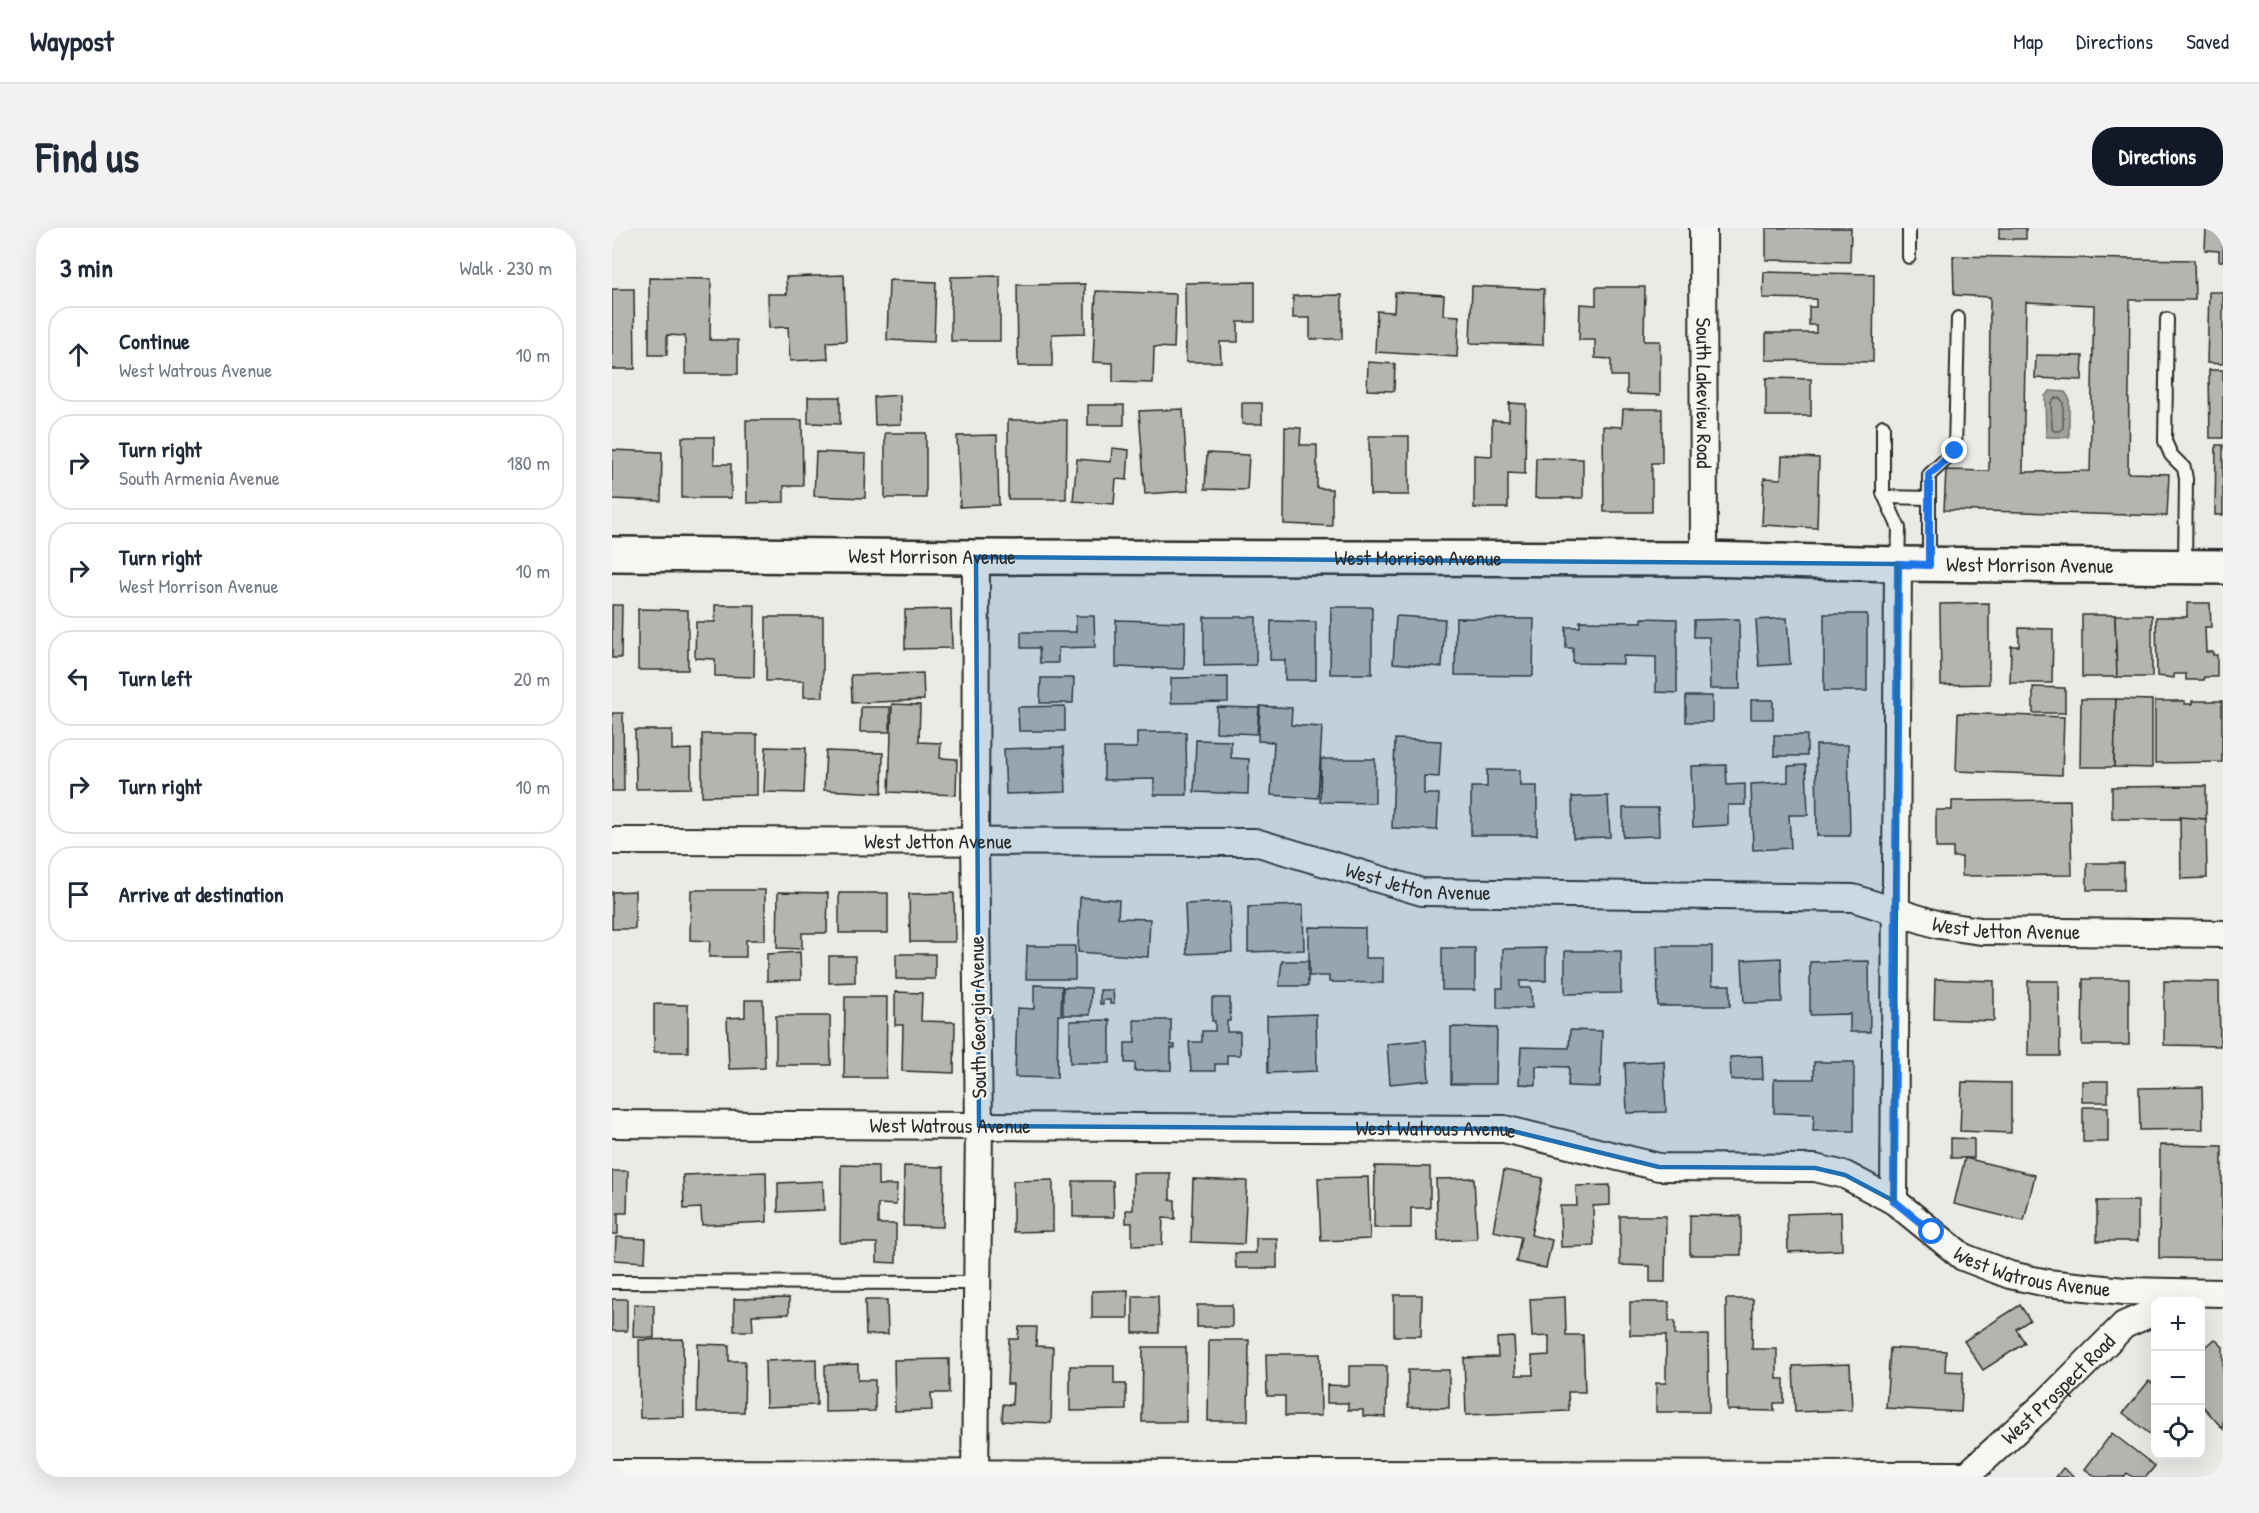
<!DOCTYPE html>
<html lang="en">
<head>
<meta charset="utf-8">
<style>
  :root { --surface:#fff; --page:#f2f2f3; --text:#1f2937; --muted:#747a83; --line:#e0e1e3; --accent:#111827 }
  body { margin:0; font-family:"Patrick Hand",sans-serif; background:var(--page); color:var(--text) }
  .controls { position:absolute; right:18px; bottom:18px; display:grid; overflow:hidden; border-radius:12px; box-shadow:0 6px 24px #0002 }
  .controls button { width:54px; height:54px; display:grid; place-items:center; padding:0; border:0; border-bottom:2px solid var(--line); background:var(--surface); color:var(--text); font:30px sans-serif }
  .stop { position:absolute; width:18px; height:18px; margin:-14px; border:4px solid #1a73e8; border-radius:50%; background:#fff }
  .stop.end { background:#1a73e8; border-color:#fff; box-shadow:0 2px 6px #0008 }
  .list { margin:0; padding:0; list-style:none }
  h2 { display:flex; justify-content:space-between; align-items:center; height:78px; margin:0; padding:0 24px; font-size:26px }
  h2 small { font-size:20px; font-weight:400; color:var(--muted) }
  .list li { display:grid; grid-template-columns:39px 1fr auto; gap:18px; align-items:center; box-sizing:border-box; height:96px; margin:0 12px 12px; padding:0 12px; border:2px solid var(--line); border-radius:24px }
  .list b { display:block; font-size:22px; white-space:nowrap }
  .list p { margin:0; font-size:20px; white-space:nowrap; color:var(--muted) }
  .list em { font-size:20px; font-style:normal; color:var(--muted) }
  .icon { flex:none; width:33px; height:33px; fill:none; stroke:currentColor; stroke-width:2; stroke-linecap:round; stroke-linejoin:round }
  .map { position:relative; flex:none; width:1611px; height:1249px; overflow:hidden; border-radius:24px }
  header { display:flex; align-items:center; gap:36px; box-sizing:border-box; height:84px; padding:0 30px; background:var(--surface); border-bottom:2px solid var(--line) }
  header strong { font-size:28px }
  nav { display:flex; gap:33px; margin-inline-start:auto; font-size:21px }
  .intro { display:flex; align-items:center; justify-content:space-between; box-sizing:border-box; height:144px; padding:0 36px }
  h1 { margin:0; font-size:42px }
  .button { padding:15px 27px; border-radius:24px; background:var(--accent); color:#fff; font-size:21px; font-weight:700 }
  main { display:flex; gap:36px; padding:0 36px }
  aside { flex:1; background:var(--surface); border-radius:24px; box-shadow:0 6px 24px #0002 }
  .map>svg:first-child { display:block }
</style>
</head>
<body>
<header>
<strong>Waypost</strong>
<nav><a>Map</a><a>Directions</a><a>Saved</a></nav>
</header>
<div class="intro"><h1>Find us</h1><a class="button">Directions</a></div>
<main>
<aside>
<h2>3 min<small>Walk · 230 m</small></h2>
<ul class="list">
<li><svg class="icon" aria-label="ahead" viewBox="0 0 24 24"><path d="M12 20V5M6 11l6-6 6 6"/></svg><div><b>Continue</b><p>West Watrous Avenue</p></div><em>10 m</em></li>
<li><svg class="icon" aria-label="right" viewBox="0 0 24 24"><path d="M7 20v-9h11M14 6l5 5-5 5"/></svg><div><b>Turn right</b><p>South Armenia Avenue</p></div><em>180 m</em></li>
<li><svg class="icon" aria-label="right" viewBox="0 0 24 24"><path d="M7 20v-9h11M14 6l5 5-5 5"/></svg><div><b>Turn right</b><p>West Morrison Avenue</p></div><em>10 m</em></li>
<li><svg class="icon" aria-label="left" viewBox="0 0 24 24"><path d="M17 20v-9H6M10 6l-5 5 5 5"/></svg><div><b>Turn left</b></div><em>20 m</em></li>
<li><svg class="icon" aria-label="right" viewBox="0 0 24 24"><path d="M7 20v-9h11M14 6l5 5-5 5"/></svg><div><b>Turn right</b></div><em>10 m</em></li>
<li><svg class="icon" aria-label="arrive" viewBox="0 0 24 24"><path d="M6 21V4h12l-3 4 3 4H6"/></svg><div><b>Arrive at destination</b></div></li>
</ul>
</aside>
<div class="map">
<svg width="1611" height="1249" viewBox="0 0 1611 1249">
  <rect width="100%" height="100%" fill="#eaeae6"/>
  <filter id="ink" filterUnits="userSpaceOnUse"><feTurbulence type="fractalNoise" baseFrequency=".0167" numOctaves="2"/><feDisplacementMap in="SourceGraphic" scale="12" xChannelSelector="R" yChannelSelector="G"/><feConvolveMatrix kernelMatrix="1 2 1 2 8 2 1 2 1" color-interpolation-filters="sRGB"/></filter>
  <g filter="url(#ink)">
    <path fill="#a1a19e" stroke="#727270" stroke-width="1.5" d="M1438,163L1453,164L1457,170V209H1434L1433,168Z"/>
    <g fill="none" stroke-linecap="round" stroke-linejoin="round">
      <path stroke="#5a5a59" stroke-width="1.5" d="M1443,170H1448L1451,174V200L1448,203H1442L1440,201L1439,174Z"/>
    </g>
    <g fill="#b4b4b1" stroke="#2b2b2b" stroke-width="1.5" fill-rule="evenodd">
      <path d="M1154,0H1239L1238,34L1154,32Z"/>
      <rect x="1387" y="0" width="27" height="11"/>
      <path d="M1594,0H1611V33H1607V23L1593,22Z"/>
      <path d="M1341,28L1582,32L1583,72H1518L1516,245L1557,246L1555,288L1332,282L1334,242L1377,243L1378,69L1342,67ZM1414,74L1482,77L1478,243L1411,244Z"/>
      <path d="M1152,44L1262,46L1261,134L1154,132V105H1204V97H1197V79H1204V71L1151,70Z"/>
      <path d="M232,47L234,113L215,114L216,131L178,133L176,99L157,100L156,66H175L174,49Z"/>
      <path d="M388,48V113H339V49Z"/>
      <path d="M37,50L99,51L98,112H126V146H73V108L55,107V127H37Z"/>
      <path d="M277,52L324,54L322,114L275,112Z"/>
      <path d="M643,54V94H626V114H608L609,134H574L573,55Z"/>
      <path d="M473,56V105L440,106V138H406L405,57Z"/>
      <path d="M860,58L932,61L931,117L858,115Z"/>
      <path d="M984,59H1033L1032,113H1048V167L1015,166V148H999V131L983,130V112H967L968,76L984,77Z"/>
      <path d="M0,61H22L23,141H0Z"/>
      <path d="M484,63L564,66L562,120L542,119L541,155L501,154V135L481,134Z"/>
      <path d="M783,64L832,67L831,87L847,88L845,129L763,124L765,83L782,84Z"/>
      <path d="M1597,64H1611V136L1595,135Z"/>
      <path d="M730,67V111H698V90H681V68Z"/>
      <path d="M1424,127L1471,128L1470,152L1423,150Z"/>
      <path d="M756,134L783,136L782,163L755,162Z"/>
      <path d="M1597,142H1611V210H1598Z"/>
      <path d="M1154,150L1199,151V188H1154Z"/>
      <path d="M288,167L289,196L263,197L262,169Z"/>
      <path d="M196,169H228V196L196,195Z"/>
      <rect x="630" y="175" width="20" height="21"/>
      <path d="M897,175L914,176L913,246L896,245V280H862V227L880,228V192L897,193Z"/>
      <rect x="476" y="177" width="36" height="20"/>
      <path d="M571,181L576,263L533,266L527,183Z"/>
      <path d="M1011,181H1050V235H1040V284H992L991,198L1010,199Z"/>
      <path d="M134,192H190L191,258H172V274L135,275Z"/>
      <path d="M396,192H455L454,271H396Z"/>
      <path d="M673,199L689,200L688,217H705V260L720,261V298L672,296Z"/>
      <rect x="273" y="205" width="41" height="65"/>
      <path d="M385,207L387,277L348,279L345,208Z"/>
      <path d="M757,208H797V267H758Z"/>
      <path d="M70,209H102V236H119V270H70Z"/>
      <path d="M1604,217H1611V287H1603Z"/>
      <path d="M500,220L517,222L515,252L504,251L502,276L461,273L465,231L499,234Z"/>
      <path d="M0,222L50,224L49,273L0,271Z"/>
      <path d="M204,224L254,226L253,270L202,268Z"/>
      <path d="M595,225L637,227L635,262L593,261Z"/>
      <path d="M1170,228L1207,230L1205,300L1150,297L1152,250L1169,251Z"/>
      <path d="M924,230L971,231V270H923Z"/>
      <path d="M1377,375V456L1329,457L1328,376Z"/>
      <path d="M1575,375H1598L1599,399H1593L1594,424H1601V427H1605V449H1592V452H1574V446H1562V450L1545,448L1544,389H1575Z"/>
      <path d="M0,377H10L9,430H0Z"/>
      <path d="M103,377H143L142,449L103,448V431L83,430L84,394H103Z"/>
      <path d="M719,379H760V446H718Z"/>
      <path d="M26,381L76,382V442H26Z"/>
      <path d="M339,381L340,420L293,421V382Z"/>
      <rect x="1212" y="386" width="43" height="77"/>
      <path d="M1470,387H1503L1505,449H1470Z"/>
      <path d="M1503,387H1540V449H1505Z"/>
      <path d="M464,388H482L483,419L446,420V435H428L427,420H409V404H464Z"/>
      <path d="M784,388L833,391L830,439L781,435Z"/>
      <path d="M154,389H211V469H192V453H154Z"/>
      <path d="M592,389H644V437L592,438Z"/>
      <path d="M844,390L922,391L921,448L843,447Z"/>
      <path d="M1030,390L1065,391V465L1044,464V429L1011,428V436L961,435V420H954V399H968V393L1030,394Z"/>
      <path d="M1175,390L1178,436L1147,438L1144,392Z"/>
      <path d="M1127,391L1128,461H1098L1097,409H1082V392Z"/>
      <path d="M504,392L573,394L572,441L504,439Z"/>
      <path d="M659,393L704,394V452H673V432H658Z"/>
      <path d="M1407,400L1441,401L1440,455H1398L1399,418H1407Z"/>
      <path d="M311,445L312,472L240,475L239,447Z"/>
      <path d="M616,449V474L559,475V450Z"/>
      <path d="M429,450H462L461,475H428Z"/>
      <path d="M1421,459L1453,460V485H1421Z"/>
      <rect x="1074" y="468" width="26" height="26"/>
      <path d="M1469,471H1504L1502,539H1468Z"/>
      <path d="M1504,471L1540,472V540L1502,539Z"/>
      <rect x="1139" y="472" width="22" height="19"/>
      <path d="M1543,473H1573V476H1580V473H1610V534L1543,535Z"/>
      <path d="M280,476L308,477L307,514L329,515L328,530L345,531L344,567L277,564Z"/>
      <path d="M453,478V503H407L406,479Z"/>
      <path d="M648,478L680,480L679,497L710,499L706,570L659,567L662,514L646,513Z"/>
      <path d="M249,479H278V504H248Z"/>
      <path d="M605,479L647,480L645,506L604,504Z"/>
      <path d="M0,485H11L12,563H0Z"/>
      <path d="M1346,485L1452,489L1450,547L1344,543Z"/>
      <path d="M23,502H60V522L79,521V560L24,561Z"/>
      <path d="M525,504H574L575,567H542V551L492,552V520H525Z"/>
      <path d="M90,506H145V567L90,568Z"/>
      <rect x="1162" y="507" width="33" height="21"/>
      <path d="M783,511L829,513L827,549L812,548V566H827L825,602L780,600Z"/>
      <path d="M584,512L619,513V530L637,531L636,566L582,564Z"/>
      <path d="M1204,517H1236L1238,608H1205Z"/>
      <path d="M154,519L194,520L192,565L152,564Z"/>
      <path d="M452,519L454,564L394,566L392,521Z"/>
      <path d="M214,523L271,525L270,565L212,562Z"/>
      <path d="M709,531H763V575L708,574Z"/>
      <path d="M1114,537L1115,557L1133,556V577H1116V597L1081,599L1079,538Z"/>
      <path d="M1194,537L1196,587H1177L1179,620L1141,622L1139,556L1176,554V538Z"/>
      <path d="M875,542H908V558H925V607H859V559H875Z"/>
      <path d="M1594,558V591H1500V559Z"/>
      <path d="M996,568L998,609L961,610L960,569Z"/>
      <path d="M1458,572L1460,647L1350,648V629H1341V620H1324V582H1340V573Z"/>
      <path d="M1011,580H1046L1047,608L1011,609Z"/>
      <path d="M1568,589L1594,591L1595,650L1569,651Z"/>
      <rect x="1475" y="635" width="37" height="27"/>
      <path d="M79,662H153V712H134V729H97L98,713L78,712Z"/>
      <path d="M23,663V701H0V664Z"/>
      <path d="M166,664L216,665L215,705H190V721L165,720Z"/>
      <rect x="227" y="665" width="49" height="40"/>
      <path d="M342,665L343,714H298L297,666Z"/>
      <path d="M468,669L507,672L506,690L538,691L536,729L466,724Z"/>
      <path d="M618,674L620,724L575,726L573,676Z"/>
      <path d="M691,677L692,722L636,724V679Z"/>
      <path d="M697,699L753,700V730H771V755L717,754V748H697Z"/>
      <path d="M415,718H463V751H414Z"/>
      <path d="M1045,718H1100V757H1118V778H1046Z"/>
      <rect x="830" y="720" width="33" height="42"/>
      <path d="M934,720V753H908V760H919L920,780H885V760H891V721Z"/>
      <path d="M953,723H1009V765L953,766Z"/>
      <path d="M188,724L189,752L155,753V726Z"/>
      <rect x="284" y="726" width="39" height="25"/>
      <path d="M217,728H243V754L217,755Z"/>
      <path d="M1169,730L1170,774L1132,775L1130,732Z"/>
      <path d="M670,733H696V758H667Z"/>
      <path d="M1257,733L1258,804H1238V786L1198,787V734Z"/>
      <path d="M1323,751L1382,753V793L1322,791Z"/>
      <path d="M1471,751H1517V817H1470Z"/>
      <path d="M1416,753H1447L1448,828H1416Z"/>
      <path d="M1552,753L1607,754L1608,818L1552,817Z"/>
      <path d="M422,757L450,758L449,787H446L445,850L403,849L405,780L422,781Z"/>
      <path d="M451,759L479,760L478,787H451Z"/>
      <path d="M488,762H501L502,776H498V772H491V776H488Z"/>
      <path d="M283,764L310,765L309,793L343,794L342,845L290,843L291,797H283Z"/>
      <path d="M233,769H275L274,850H232Z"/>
      <path d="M600,770H618V793H615V804H628V827H615V836H603V843H579L577,814H590V803H603V793H600Z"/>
      <path d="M133,772H151L153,840L117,841L115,790L133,789Z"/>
      <path d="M42,776L76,777V824H42Z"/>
      <path d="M704,786L705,843L656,845L655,788Z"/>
      <path d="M164,788H218L219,837H164Z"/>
      <path d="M498,792V835H458V793Z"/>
      <path d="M522,792H559V817H563V820H559V842L523,843V835H513V815H523Z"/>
      <path d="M839,799L885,800L884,856H839Z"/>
      <path d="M958,802L990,803L988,859L956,858L957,839L924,838V857L907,856L909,819L957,820Z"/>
      <path d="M814,812L817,852L778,856L775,816Z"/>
      <path d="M1150,828L1151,851L1119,852L1118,829Z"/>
      <path d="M1052,833L1054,884L1015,885L1013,835Z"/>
      <path d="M1202,834H1242V903H1201L1202,886L1162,885V851H1202Z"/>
      <rect x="1470" y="853" width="26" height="21"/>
      <path d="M1350,854L1399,855V905L1348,903Z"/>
      <path d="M1590,859L1591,901L1528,902L1527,860Z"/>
      <rect x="1471" y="879" width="25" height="35"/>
      <path d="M1339,910L1362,911V930H1339Z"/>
      <path d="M1548,917L1610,918V1031L1547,1030Z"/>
      <path d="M1353,930L1423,947L1412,993L1342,976Z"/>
      <path d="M229,937L266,938V957H285L284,977L266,976V996H284V1035L265,1034V1015H228Z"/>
      <path d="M292,938L332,939L331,999L291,998Z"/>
      <path d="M763,938L818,939V980H799V1000H762Z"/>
      <path d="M892,942L931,950L919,1007L940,1012L934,1040L904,1034L909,1009L881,1003Z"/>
      <path d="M0,943H16L15,985H6V1006H0Z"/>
      <path d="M154,944L155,994L90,997L89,980L72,981L71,947Z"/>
      <path d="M521,945H558V972H563V991L551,990L550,1017L520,1018V995H514V982H521Z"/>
      <path d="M756,949L758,1011L709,1013L706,950Z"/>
      <path d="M862,950L865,1011L826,1013L824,951Z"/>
      <path d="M581,951L635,953L632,1016L579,1014Z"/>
      <path d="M441,952V1003L401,1004V953Z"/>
      <path d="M211,953L212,982L166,984V955Z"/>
      <path d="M461,953H501L502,989H461Z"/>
      <path d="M998,957V977L981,978L982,1018L949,1019L948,978H965L964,958Z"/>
      <rect x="1485" y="973" width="41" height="40"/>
      <path d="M1229,984L1230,1022L1176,1024L1175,986Z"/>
      <path d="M1078,987L1129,988V1027H1078Z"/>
      <path d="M1008,988H1054L1053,1054H1038V1038L1008,1037Z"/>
      <path d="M4,1009L34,1011L33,1034L3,1032Z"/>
      <path d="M644,1010H665V1040H624L623,1025H644Z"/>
      <path d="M516,1062V1090H480V1063Z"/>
      <path d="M782,1067H810L809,1108H782Z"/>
      <path d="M521,1068H546L547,1105H521Z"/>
      <path d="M953,1069L954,1107H971L973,1164H956L957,1183L854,1187L852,1130L886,1129L885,1110L902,1109L904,1147H921L920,1128L937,1127V1108L920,1109L918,1071Z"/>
      <path d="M177,1070V1086L140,1087L141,1103H122V1071Z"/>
      <rect x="0" y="1071" width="15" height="32"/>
      <path d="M1114,1071H1141L1140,1121H1165V1151H1172V1175H1162V1183L1115,1182Z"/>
      <path d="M253,1072H275L276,1106L254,1107Z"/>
      <path d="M1018,1074H1057V1093H1063V1107H1096L1097,1184H1044V1155H1054V1107H1018Z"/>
      <path d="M22,1076L42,1077V1110L21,1109Z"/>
      <rect x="585" y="1077" width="35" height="22"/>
      <path d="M1408,1077L1418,1092L1404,1101L1413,1115L1371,1142L1352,1113Z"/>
      <path d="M407,1099H425L424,1118L441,1119L439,1195L390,1193L391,1176L400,1177L401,1156H395L397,1111H406Z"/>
      <path d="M71,1111L72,1189L28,1190L27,1112Z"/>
      <path d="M1603,1111L1611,1119V1201L1588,1175V1124Z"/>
      <path d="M597,1112H637L636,1193H596Z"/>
      <path d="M86,1116L117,1117V1133H133L132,1184H85Z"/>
      <path d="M531,1119H574V1194H530Z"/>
      <path d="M1278,1120L1334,1123L1333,1143L1351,1144L1349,1184L1274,1180Z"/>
      <path d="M654,1126H708L709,1188H673V1168H655Z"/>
      <path d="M204,1131L205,1177L154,1179L153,1133Z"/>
      <path d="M337,1131V1165H319L320,1182L283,1183L282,1132Z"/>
      <path d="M246,1136V1152H263V1183L213,1184V1137Z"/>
      <path d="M1238,1136L1240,1182L1183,1184L1181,1138Z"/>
      <path d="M458,1138H502V1156H514V1182L458,1183Z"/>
      <path d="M737,1138H775L774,1189L751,1188V1182H736V1175H715V1157L737,1158Z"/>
      <path d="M796,1142H837V1180L796,1179Z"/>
      <path d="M1537,1153L1544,1158V1211L1511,1185Z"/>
      <path d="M1500,1205L1543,1238L1534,1249H1521L1515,1245L1512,1249H1484L1473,1241Z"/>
      <path d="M1451,1240L1463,1249H1444Z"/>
    </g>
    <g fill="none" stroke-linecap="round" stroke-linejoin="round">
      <g stroke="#2b2b2b" stroke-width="16">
        <g id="lane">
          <path d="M1297,29V0"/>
          <path d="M1555,91L1553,213L1559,227L1572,240L1574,251L1573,338"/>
          <path d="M1271,198V265L1287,300L1286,335"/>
          <path d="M1273,269L1317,270"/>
          <path d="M1317,336V247L1343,223L1346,90"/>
          <path d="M0,1054L365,1055"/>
        </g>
      </g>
      <g stroke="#2b2b2b" stroke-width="30">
        <g id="street">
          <path id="s1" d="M1091,0L1092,331"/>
          <path id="s2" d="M0,613L643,614L810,664L1241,670L1327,697L1369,703L1611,706"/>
          <path id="s3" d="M0,896L892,901L1047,939L1203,940L1233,947L1282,973L1351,1029L1398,1047L1435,1055L1512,1063L1611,1065"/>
          <path d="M1282,973L1286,336"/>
          <path d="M0,1245L1354,1247"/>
          <path d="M363,1249L367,898L363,615L364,329"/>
          <path id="s4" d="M1353,1249L1435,1174L1512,1097L1544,1083"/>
        </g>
      </g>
      <g stroke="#2b2b2b" stroke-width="38">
        <g id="secondary">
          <path id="s5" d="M0,326L364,329L1092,331L1286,336L1611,339"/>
        </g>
      </g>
      <use href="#lane" stroke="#f6f6f2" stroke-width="12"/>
      <use href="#street" stroke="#f6f6f2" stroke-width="26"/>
      <use href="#secondary" stroke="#f6f6f2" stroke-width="33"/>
    </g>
  </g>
  <g fill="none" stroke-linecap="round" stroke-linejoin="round" filter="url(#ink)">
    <path stroke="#1a73e8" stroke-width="8" d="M1320,1004L1282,973L1286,336L1317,337V247L1343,223"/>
  </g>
  <path fill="#1f6fb2" fill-opacity="0.2" stroke="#1f6fb2" stroke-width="4.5" stroke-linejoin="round" d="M364,329L1286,336L1282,973L1233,947L1203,940L1047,939L892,901L367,898Z"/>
  <g text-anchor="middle" stroke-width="4.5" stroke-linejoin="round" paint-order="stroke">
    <g font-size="21" fill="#2b2b2b" stroke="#f6f6f2">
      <text dy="7" stroke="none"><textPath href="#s1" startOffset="165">South Lakeview Road</textPath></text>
      <text dy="7" stroke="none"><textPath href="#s5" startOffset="320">West Morrison Avenue</textPath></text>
      <text dy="7" stroke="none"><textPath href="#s5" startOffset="806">West Morrison Avenue</textPath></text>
      <text dy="7" stroke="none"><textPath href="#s5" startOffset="1418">West Morrison Avenue</textPath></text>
      <text dy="7" stroke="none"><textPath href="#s2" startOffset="326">West Jetton Avenue</textPath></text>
      <text dy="7" stroke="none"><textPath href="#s2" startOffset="812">West Jetton Avenue</textPath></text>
      <text dy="7" stroke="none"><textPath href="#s2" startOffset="1406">West Jetton Avenue</textPath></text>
      <text transform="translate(366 789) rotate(-91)" y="7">South Georgia Avenue</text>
      <text dy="7" stroke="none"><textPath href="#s3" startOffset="338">West Watrous Avenue</textPath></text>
      <text dy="7" stroke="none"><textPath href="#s3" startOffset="824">West Watrous Avenue</textPath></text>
      <text dy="7" stroke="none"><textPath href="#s3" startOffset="1454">West Watrous Avenue</textPath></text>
      <text dy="7" stroke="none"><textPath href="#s4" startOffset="128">West Prospect Road</textPath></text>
    </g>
  </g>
</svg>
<div class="controls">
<button>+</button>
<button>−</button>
<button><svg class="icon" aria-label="locate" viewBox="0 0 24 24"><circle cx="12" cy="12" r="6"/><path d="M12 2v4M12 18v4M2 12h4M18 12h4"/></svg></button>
</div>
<div class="stop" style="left:1320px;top:1004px"></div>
<div class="stop end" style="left:1343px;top:223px"></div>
</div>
</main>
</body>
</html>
